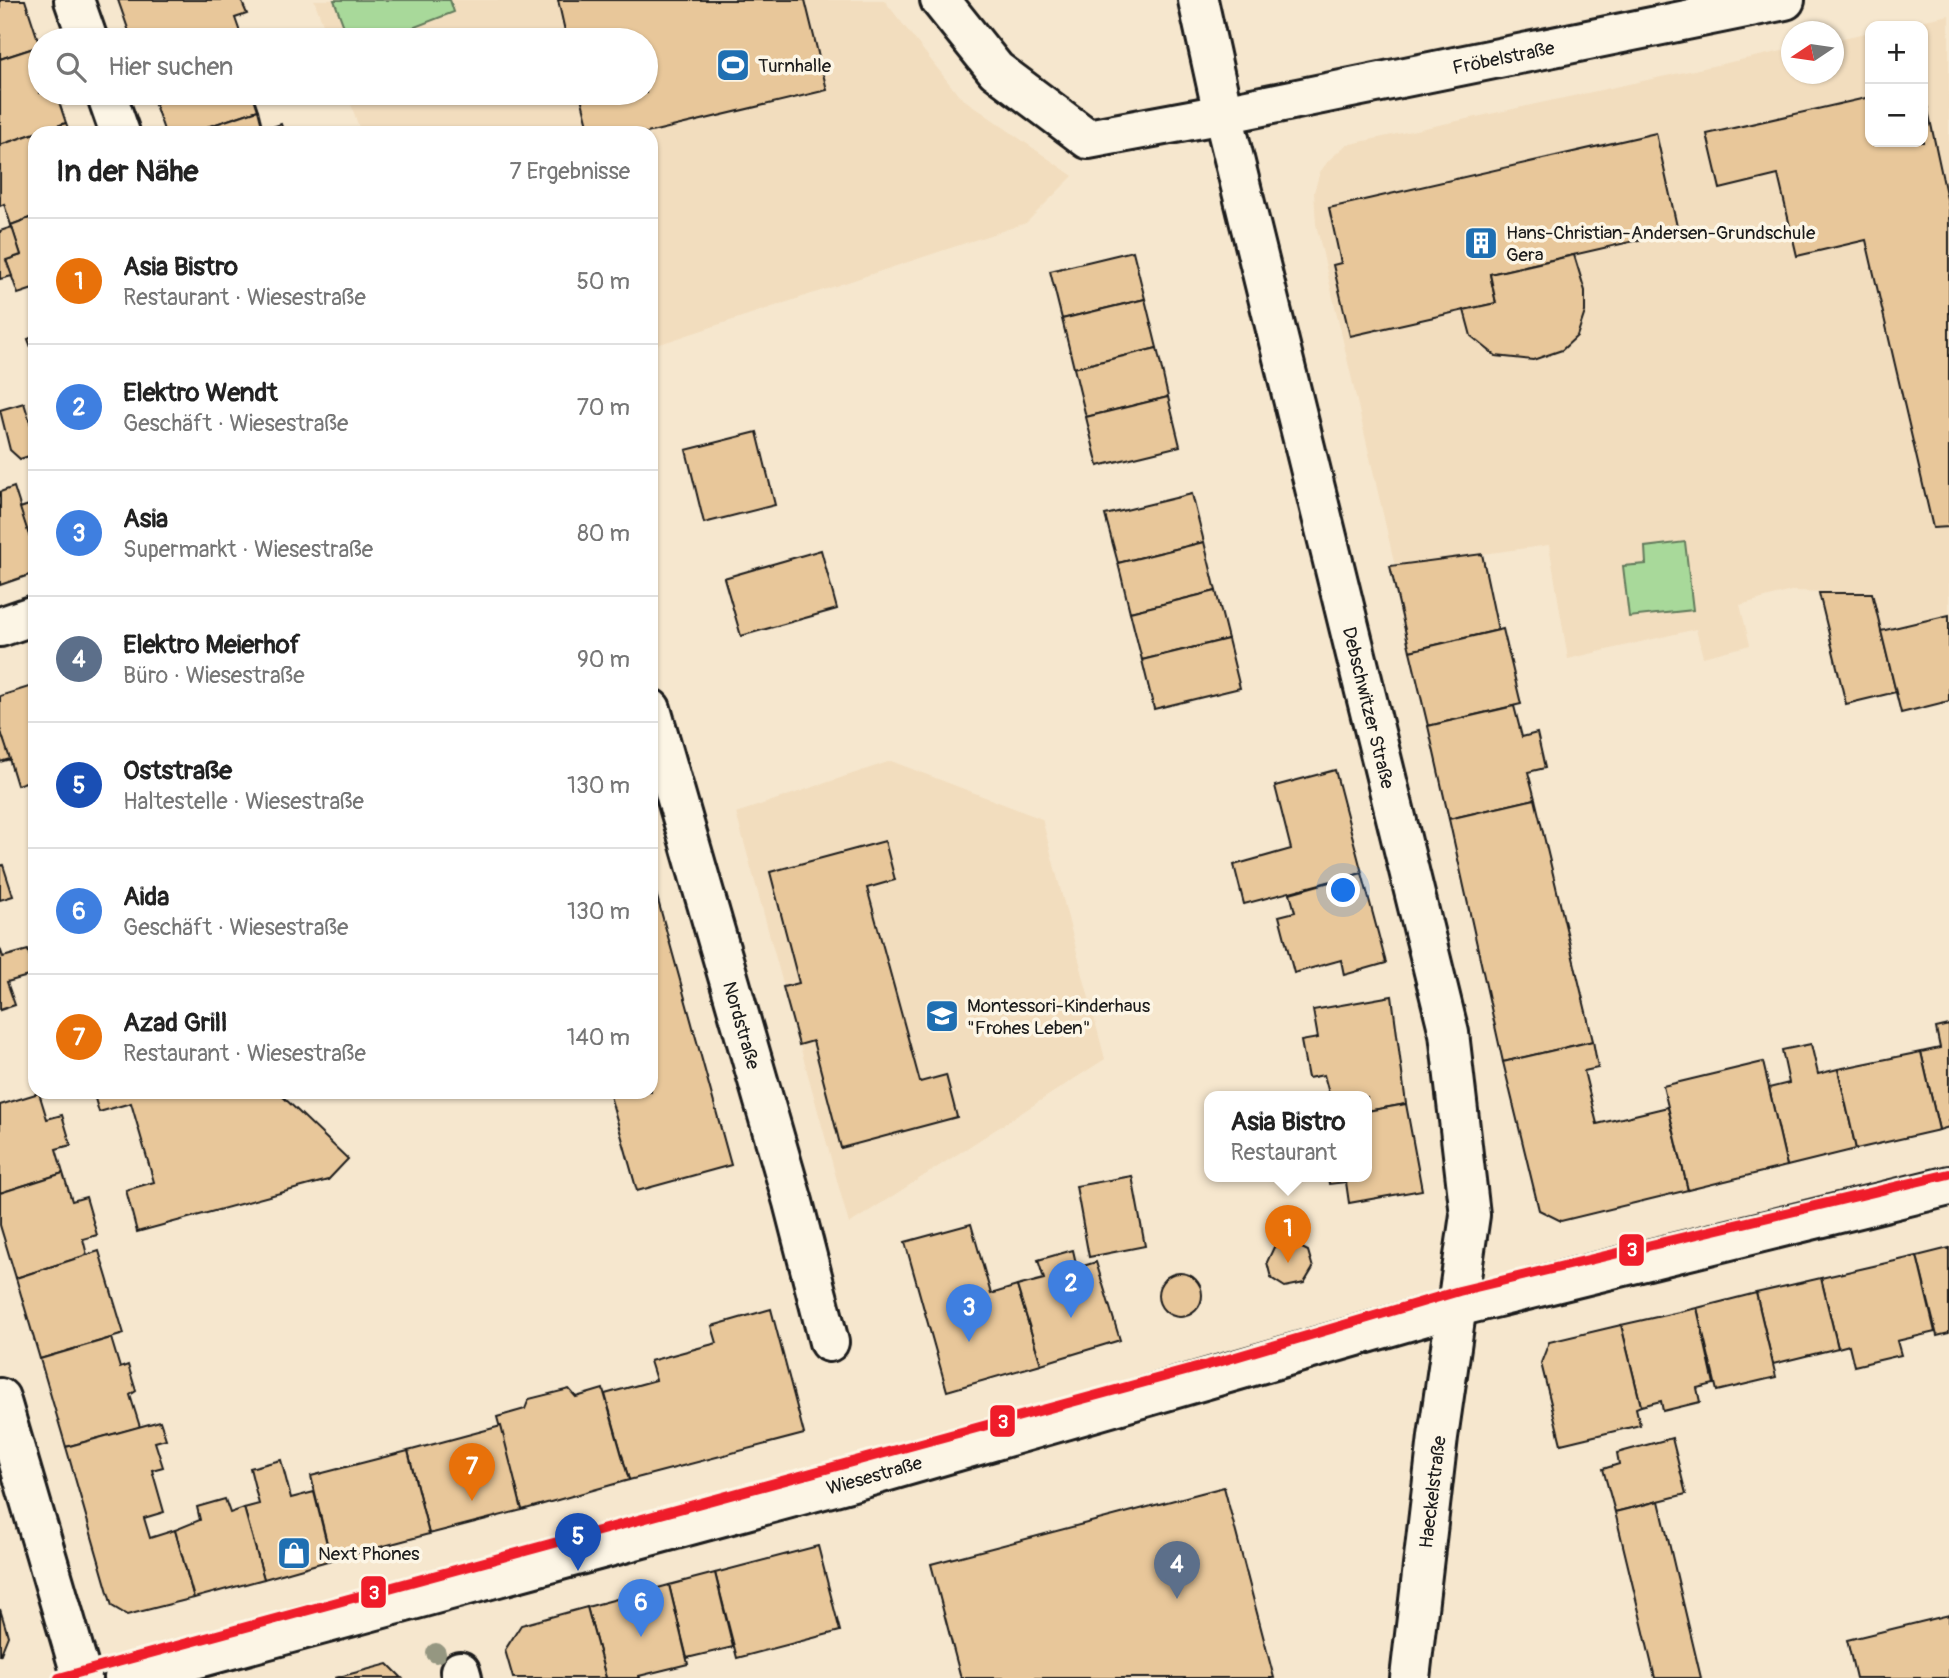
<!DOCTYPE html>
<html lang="de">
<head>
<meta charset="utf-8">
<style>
  :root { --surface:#fff; --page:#f6f6f6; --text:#222; --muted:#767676; --line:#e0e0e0; --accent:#1f6fb2 }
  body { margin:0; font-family:Pangolin,sans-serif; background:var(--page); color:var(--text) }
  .controls { position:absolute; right:21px; top:21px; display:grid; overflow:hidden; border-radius:14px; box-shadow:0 2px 5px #0004 }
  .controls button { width:63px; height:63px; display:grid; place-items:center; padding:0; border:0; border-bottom:2px solid var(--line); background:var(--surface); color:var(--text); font:35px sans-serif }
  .compass { position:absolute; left:1781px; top:21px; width:63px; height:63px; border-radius:50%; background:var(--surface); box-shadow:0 2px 5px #0004; rotate:257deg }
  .you { position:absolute; left:1344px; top:891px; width:24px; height:24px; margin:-18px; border:5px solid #fff; border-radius:50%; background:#1a73e8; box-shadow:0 0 0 10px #1a73e833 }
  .badge { display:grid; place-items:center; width:46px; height:46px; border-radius:50%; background:var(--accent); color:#fff; font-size:23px; font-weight:700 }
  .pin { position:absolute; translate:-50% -58px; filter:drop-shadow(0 2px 4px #0008) }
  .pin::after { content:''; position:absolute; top:37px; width:24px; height:21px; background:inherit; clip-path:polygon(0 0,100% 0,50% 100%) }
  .popup { position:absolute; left:1204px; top:1091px; width:168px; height:91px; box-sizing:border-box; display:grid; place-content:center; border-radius:14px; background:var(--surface); filter:drop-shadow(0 2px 5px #0005); font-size:23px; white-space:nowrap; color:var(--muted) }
  .popup b { font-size:26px; color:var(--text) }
  .popup::after { content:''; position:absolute; left:50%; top:100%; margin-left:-14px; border:14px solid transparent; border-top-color:var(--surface) }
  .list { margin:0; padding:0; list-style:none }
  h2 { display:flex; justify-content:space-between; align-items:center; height:91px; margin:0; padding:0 28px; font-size:30px }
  h2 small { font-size:23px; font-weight:400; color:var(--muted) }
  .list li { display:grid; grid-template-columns:46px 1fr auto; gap:21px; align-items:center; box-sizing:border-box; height:126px; padding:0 28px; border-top:2px solid var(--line) }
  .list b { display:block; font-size:26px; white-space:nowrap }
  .list p { margin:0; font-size:23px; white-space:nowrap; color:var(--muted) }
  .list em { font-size:23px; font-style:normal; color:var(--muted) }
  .icon { flex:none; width:38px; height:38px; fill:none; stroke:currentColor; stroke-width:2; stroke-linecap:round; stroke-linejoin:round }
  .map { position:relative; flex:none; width:1949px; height:1678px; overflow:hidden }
  .search { position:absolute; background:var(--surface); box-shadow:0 2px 5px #0004; left:28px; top:28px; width:630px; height:77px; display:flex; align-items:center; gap:18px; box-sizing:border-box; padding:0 24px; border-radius:38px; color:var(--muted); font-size:26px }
  .panel { position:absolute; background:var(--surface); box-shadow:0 2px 5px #0004; left:28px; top:126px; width:630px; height:973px; border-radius:21px }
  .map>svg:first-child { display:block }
</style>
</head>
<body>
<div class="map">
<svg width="1949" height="1678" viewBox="0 0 1949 1678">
  <rect width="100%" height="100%" fill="#f6e7ce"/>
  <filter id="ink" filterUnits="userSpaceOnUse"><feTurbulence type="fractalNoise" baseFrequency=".0143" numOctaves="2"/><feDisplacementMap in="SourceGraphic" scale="14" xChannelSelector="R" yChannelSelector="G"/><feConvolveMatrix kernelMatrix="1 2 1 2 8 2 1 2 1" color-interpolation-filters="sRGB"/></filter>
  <g filter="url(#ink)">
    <g fill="#f2ddbe">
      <path d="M314,0H884L959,96L1073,176L1026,223L651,347V133H361L347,93H646V40H329Z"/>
      <path d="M1949,15V615L1881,631L1872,593L1791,591L1740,605L1750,645L1703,657L1696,629L1568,659L1549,545L1395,566L1316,224L1314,192L1320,172L1329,160L1346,145L1791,49L1792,74H1834V40L1870,32V142H1923V26H1896Z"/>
      <path d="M891,761L1042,819L1105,1059L849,1224L736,813Z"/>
    </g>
    <g fill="#a8d99a" stroke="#627a5b" stroke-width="2">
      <path d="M334,0H450L454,12L381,40H349Z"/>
      <path d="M1685,542L1693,610L1629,617L1623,566L1646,564L1645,547Z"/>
    </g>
    <g fill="#e8c79a" stroke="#1c1c1c" stroke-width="2">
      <path d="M0,0H25L40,46L0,59Z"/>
      <path d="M118,0H241L247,14L235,18L241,35L226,40H132Z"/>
      <path d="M558,0H805L827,90L647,133H590L580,93H646V40H567Z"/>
      <path d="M40,46V93H56L66,123L0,145V59Z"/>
      <path d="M1923,87L1949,208V527L1933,528L1866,240L1797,256L1778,175L1720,189L1707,134L1870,97V142H1923Z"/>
      <path d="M151,93H262L254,98L258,110L189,133H165Z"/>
      <path d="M258,110L263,130L281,124L284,133H189Z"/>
      <path d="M66,123L70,133H36Z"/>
      <path d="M35,133V216L11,225L4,204L0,206V145Z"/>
      <path d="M1656,133L1678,231L1490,274L1496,303L1350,336L1333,265L1341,263L1329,208Z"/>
      <path d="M35,216V293L33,289L18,294L6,260L21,255L11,225Z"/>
      <path d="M12,227L21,255L6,260L12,276L0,279V231Z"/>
      <path d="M1133,251L1145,299L1062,319L1050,271Z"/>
      <path d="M1574,255L1585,291V312L1577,336L1562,350L1533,360L1496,356L1471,336L1464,310L1496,303L1490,274Z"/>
      <path d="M1145,299L1157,348L1074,368L1062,319Z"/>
      <path d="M35,336V358L28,339Z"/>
      <path d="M1157,348L1168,397L1086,417L1074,368Z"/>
      <path d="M1168,397L1180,446L1098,466L1086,417Z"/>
      <path d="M24,403L35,438V454L20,459L10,450L0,410Z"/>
      <path d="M757,432L775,505L704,523L686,450Z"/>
      <path d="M14,487L35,553V573L0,585V492Z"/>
      <path d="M1192,494L1204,542L1118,563L1105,515Z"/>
      <path d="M35,503V553L20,508Z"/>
      <path d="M1204,542L1216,591L1130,612L1118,563Z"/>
      <path d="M821,550L837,609L741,636L724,578Z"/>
      <path d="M1482,554L1498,630L1410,651L1390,566Z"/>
      <path d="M1216,591L1228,639L1142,660L1130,612Z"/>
      <path d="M1819,593H1872L1896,692L1846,704Z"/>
      <path d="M1949,615V701L1901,713L1881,631Z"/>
      <path d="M1503,629L1521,704L1428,726L1410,651Z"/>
      <path d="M1228,639L1240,688L1154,709L1142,660Z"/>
      <path d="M35,685V779L17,785L0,729V696Z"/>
      <path d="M1514,706L1522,737L1537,733L1545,768L1528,772L1535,799L1449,819L1428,726Z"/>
      <path d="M0,729L10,759L0,762Z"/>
      <path d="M1335,770L1362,873L1244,904L1234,865L1291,849L1275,786Z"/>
      <path d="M1535,799L1593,1041L1503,1062L1449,819Z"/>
      <path d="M885,841L895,880L867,888L920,1082L946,1075L957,1117L841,1148L813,1041L799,1045L783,987L799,983L770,872Z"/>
      <path d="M3,865L13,896L0,900V866Z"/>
      <path d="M1362,873L1386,963L1344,975L1341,960L1294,973L1279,916L1295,912L1290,893Z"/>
      <path d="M651,875L731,1165L637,1191L609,1092H651Z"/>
      <path d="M0,948L3,957L28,950L35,974L7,982L15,1005L0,1010Z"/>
      <path d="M1392,996L1406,1104L1367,1111V1097H1330L1324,1075L1308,1078L1301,1041L1318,1038L1313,1010Z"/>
      <path d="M1949,1025V1127L1939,1130L1921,1052L1940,1048L1936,1028Z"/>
      <path d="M1593,1041L1598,1068L1584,1071L1597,1124L1668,1107L1688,1190L1561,1221L1539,1210L1503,1062Z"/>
      <path d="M1811,1044L1818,1074L1838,1069L1856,1149L1787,1166L1769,1088L1789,1083L1782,1050Z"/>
      <path d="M1921,1052L1939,1130L1856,1149L1838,1069Z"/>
      <path d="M1763,1062L1787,1166L1688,1190L1663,1086Z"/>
      <path d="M93,1092H278L348,1159L328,1180L137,1232L126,1190L154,1182L131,1103L99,1112Z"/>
      <path d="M39,1093L47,1119L62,1115L71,1145L56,1149L63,1173L0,1193V1105Z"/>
      <path d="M1406,1104L1422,1190L1349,1203L1346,1182L1329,1184L1328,1177H1367V1111Z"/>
      <path d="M63,1173L72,1201L86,1197L97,1235L83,1239L87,1255L16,1278L0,1225V1193Z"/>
      <path d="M1132,1176L1145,1246L1089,1257L1076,1186Z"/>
      <path d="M971,1224L991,1294L1017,1286L1041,1364L947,1391L905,1242Z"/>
      <path d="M1292,1243L1308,1251L1313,1268L1304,1283L1285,1287L1271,1278L1267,1262L1274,1247Z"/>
      <path d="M1949,1248V1333L1937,1336L1917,1256Z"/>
      <path d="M1073,1250L1077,1268L1096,1262L1120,1340L1041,1364L1017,1286L1044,1279L1038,1260Z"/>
      <path d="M99,1251L124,1334L40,1359L16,1278Z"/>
      <path d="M1917,1256L1935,1332L1897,1341L1901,1355L1854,1366L1849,1345L1838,1348L1821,1278Z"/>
      <circle cx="1180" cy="1295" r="22"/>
      <path d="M1821,1278L1838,1348L1773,1364L1756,1293Z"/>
      <path d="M1756,1293L1776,1377L1717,1391L1697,1308Z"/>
      <path d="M1697,1308L1714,1384L1697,1388L1700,1402L1663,1411L1661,1401L1641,1406L1621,1325Z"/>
      <path d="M771,1309L804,1434L629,1480L605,1394L656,1380L650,1361L717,1343L712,1326Z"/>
      <path d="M1621,1325L1641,1406L1636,1408L1640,1425L1561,1444L1541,1363L1549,1342Z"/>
      <path d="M111,1338L120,1368L128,1365L136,1391L130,1395L140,1427L66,1447L40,1359Z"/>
      <path d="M569,1389L576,1397L603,1389L629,1480L522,1510L497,1417L525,1409L529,1399Z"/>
      <path d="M160,1421L166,1439L155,1442L163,1467L152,1470L164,1512L144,1518L150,1538L175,1530L194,1598L127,1615L112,1606L66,1447Z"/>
      <path d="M501,1426L522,1510L429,1534L408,1451Z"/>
      <path d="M1672,1438L1686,1494L1615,1512L1603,1469L1619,1464L1617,1453Z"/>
      <path d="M408,1451L429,1534L331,1560L311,1476Z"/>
      <path d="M281,1460L291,1498L314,1492L331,1560L264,1579L244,1508L259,1504L250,1468Z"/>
      <path d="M1224,1487L1274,1678H961L931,1564Z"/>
      <path d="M225,1499L230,1513L244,1508L264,1579L194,1598L175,1530L200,1520L197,1507Z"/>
      <path d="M1659,1501L1701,1678H1655L1615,1512Z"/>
      <path d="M818,1546L840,1631L737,1658L715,1573Z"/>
      <path d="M715,1573L733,1647L687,1658L669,1585Z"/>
      <path d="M669,1585L688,1664L639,1676L640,1678H606L587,1607Z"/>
      <path d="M587,1607L606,1678H513L505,1650L521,1625Z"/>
      <path d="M0,1609L8,1636L0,1656Z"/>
      <path d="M1949,1615V1678H1856L1847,1640Z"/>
      <path d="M388,1664L402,1678H335Z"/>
    </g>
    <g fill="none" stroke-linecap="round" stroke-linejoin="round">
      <g stroke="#1c1c1c" stroke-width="44">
        <g id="street">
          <path d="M74,0L88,40"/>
          <path id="s1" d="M940,0L996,70L1088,139L1223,114L1785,0"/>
          <path id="s2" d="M1198,0L1223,114L1449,1033L1470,1215L1438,1437L1410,1678"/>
          <path d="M106,93L120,133"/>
          <path d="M0,627L35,615"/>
          <path id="s3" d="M651,709L793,1202L829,1342"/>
          <path d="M0,1398L82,1678"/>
          <path d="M460,1671L462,1678"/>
        </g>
      </g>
      <g stroke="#1c1c1c" stroke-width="44">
        <g id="secondary">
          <path id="s4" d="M124,1678L864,1478L1457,1307L1949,1186"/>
        </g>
      </g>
      <use href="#street" stroke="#fcf5e5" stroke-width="38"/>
      <use href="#secondary" stroke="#fcf5e5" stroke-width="38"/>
      <g stroke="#fcf5e5" stroke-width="16">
        <path id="tram-1" d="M59,1678L1222,1361L1459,1291L1949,1174"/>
      </g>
      <use href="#tram-1" stroke="#ef1c29" stroke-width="10"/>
    </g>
    <circle fill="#959781" cx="436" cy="1653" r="10"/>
  </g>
  <defs>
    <g id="stadium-square" transform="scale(1.75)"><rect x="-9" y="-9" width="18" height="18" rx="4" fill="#1f6fb2" stroke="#fcf5e5"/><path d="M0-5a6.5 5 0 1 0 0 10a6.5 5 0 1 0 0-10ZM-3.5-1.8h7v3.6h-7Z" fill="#fff"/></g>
    <g id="building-square" transform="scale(1.75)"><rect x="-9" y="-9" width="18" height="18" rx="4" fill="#1f6fb2" stroke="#fcf5e5"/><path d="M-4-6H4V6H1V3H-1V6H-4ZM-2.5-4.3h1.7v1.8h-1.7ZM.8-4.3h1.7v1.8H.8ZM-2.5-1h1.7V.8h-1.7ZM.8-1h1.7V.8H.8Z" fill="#fff"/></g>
    <g id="school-square" transform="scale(1.75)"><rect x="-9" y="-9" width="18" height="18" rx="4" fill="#1f6fb2" stroke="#fcf5e5"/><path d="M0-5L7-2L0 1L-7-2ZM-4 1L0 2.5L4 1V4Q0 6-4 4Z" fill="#fff"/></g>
    <g id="shop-square" transform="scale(1.75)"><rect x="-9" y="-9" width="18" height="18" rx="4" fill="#1f6fb2" stroke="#fcf5e5"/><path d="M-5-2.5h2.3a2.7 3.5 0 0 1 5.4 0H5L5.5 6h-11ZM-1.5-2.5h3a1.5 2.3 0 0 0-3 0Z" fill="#fff"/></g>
  </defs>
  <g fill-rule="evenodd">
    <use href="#stadium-square" x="733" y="65"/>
    <use href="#building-square" x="1481" y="243"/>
    <use href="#school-square" x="942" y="1016"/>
    <use href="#shop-square" x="294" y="1553"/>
  </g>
  <g text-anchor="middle" stroke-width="7" stroke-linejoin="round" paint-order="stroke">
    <g font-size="19" fill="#1c1c1c" stroke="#fcf5e5">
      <text dy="7" stroke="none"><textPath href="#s1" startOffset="628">Fröbelstraße</textPath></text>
      <text dy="7" stroke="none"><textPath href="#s2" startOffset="728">Debschwitzer Straße</textPath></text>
      <text dy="7" stroke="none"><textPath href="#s3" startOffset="329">Nordstraße</textPath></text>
      <text dy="7" stroke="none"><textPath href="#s4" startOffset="777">Wiesestraße</textPath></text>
      <text transform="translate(1432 1492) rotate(-83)" y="7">Haeckelstraße</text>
    </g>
    <g font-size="19" fill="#1c1c1c" stroke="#fcf5e5" text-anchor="start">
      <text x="758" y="72">Turnhalle</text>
      <text x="1506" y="239">Hans-Christian-Andersen-Grundschule<tspan x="1506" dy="22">Gera</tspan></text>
      <text x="967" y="1012">Montessori-Kinderhaus<tspan x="967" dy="22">"Frohes Leben"</tspan></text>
      <text x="318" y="1560">Next Phones</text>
    </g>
  </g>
  <g stroke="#fcf5e5" stroke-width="2.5">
    <rect x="1618" y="1233" width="27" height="34" rx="7" fill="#ef1c29"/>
    <rect x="989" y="1404" width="27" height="34" rx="7" fill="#ef1c29"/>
    <rect x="360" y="1575" width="27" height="34" rx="7" fill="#ef1c29"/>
  </g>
  <g font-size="19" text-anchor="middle" font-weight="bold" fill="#fff">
    <text x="1632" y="1256">3</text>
    <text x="1003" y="1428">3</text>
    <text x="374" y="1599">3</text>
  </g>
</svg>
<div class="controls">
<button>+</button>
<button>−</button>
</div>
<svg class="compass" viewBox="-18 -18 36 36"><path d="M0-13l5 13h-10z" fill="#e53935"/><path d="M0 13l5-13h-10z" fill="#767676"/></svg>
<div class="you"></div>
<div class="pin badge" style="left:1288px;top:1263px;background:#e8710a">1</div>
<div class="popup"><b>Asia Bistro</b>Restaurant</div>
<div class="pin badge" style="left:1071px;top:1318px;background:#3f7fe0">2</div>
<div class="pin badge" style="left:969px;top:1342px;background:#3f7fe0">3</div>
<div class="pin badge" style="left:1177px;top:1599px;background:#5c6f8a">4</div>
<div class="pin badge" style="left:578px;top:1571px;background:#1a4fb4">5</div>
<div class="pin badge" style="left:641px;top:1637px;background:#3f7fe0">6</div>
<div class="pin badge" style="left:472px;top:1501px;background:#e8710a">7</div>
<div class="search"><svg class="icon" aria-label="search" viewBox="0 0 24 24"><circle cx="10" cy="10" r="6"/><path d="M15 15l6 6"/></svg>Hier suchen</div>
<section class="panel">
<h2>In der Nähe<small>7 Ergebnisse</small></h2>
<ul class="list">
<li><span class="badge" style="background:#e8710a">1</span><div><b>Asia Bistro</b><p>Restaurant · Wiesestraße</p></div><em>50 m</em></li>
<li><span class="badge" style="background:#3f7fe0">2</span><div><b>Elektro Wendt</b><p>Geschäft · Wiesestraße</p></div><em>70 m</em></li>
<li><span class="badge" style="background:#3f7fe0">3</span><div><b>Asia</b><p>Supermarkt · Wiesestraße</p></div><em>80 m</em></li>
<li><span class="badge" style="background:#5c6f8a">4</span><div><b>Elektro Meierhof</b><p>Büro · Wiesestraße</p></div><em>90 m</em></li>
<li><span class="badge" style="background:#1a4fb4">5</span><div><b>Oststraße</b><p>Haltestelle · Wiesestraße</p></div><em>130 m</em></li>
<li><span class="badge" style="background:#3f7fe0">6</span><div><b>Aida</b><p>Geschäft · Wiesestraße</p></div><em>130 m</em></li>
<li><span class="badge" style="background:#e8710a">7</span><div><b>Azad Grill</b><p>Restaurant · Wiesestraße</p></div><em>140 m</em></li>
</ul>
</section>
</div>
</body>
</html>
